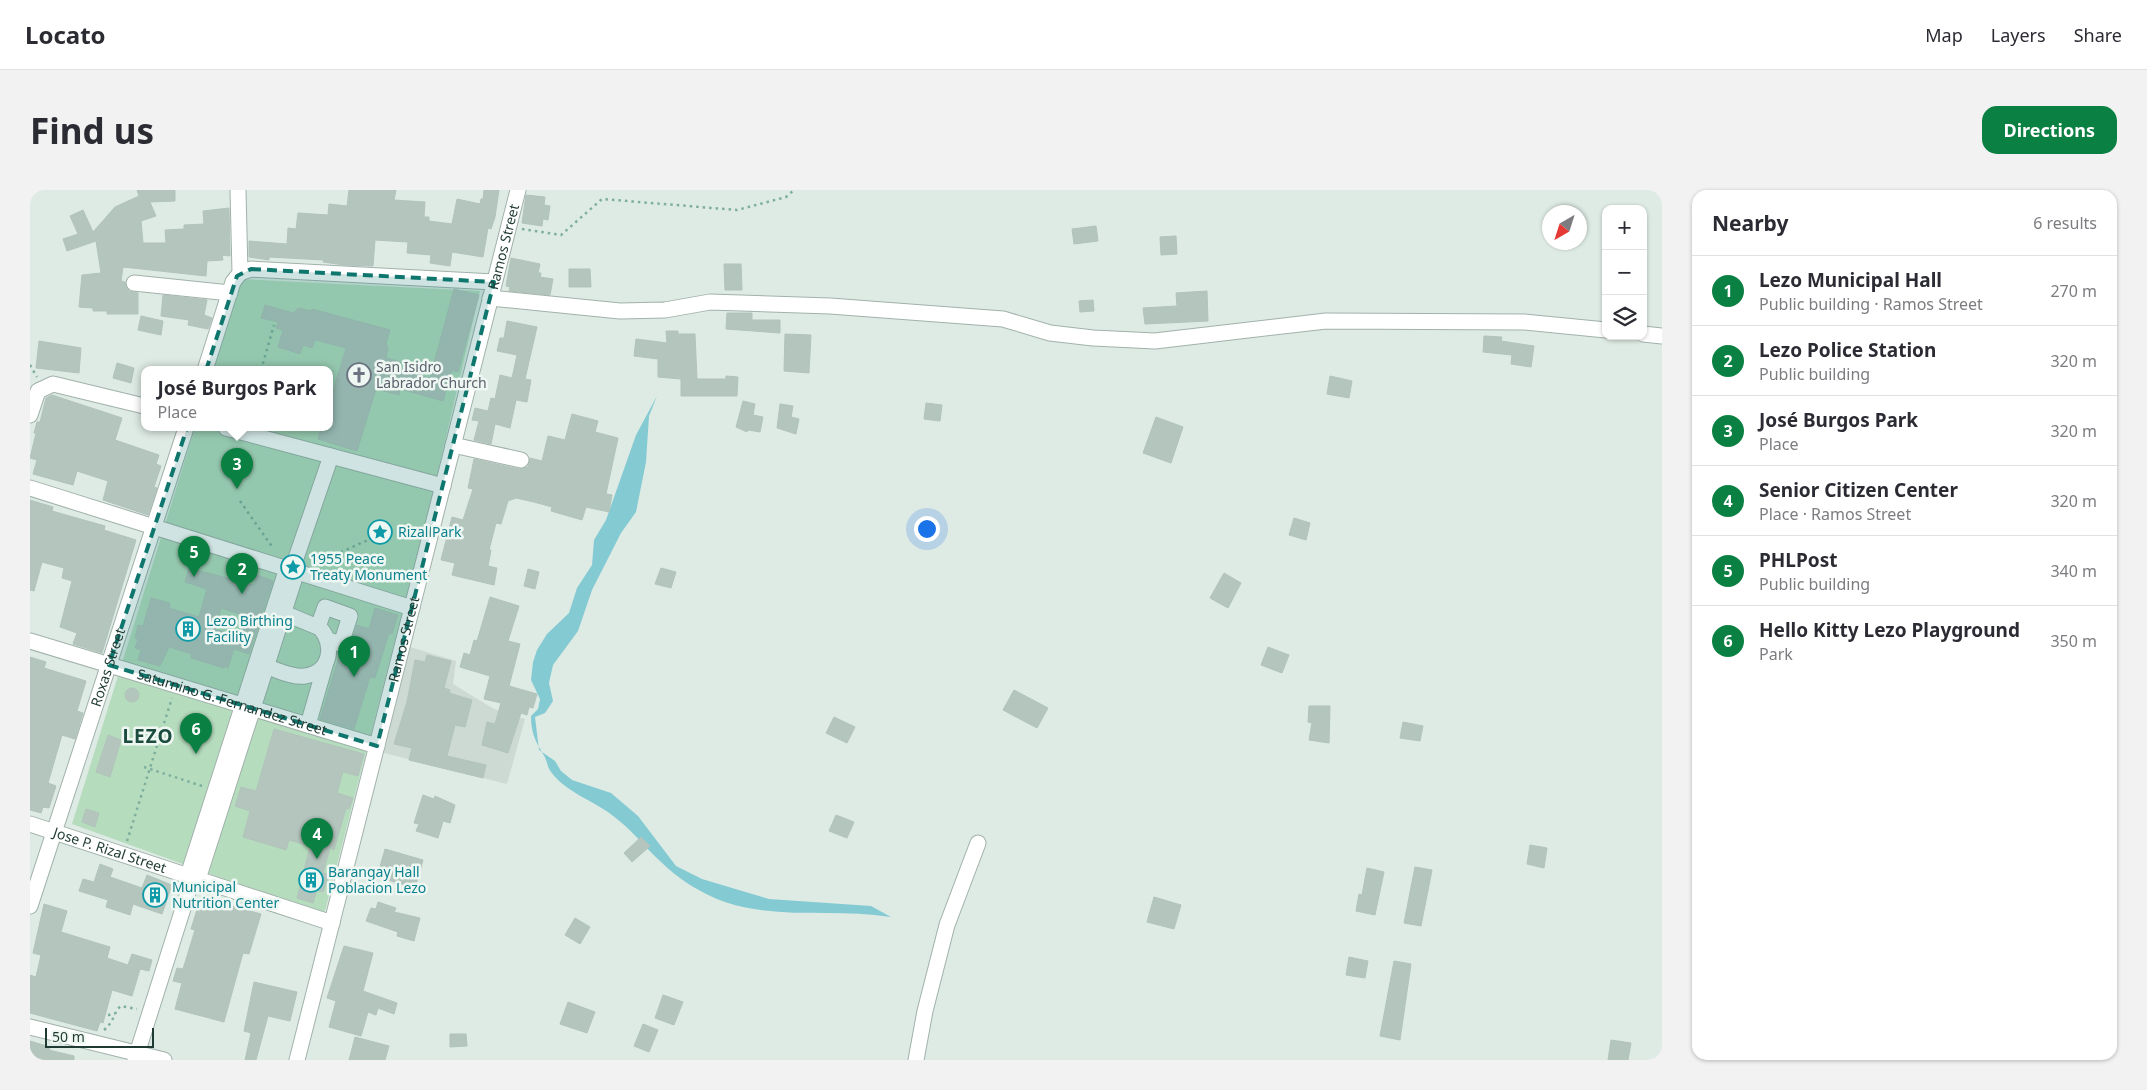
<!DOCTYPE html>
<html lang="en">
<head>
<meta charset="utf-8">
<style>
  :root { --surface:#fff; --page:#f2f2f3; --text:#2b2b33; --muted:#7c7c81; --line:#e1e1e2; --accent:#0b8043 }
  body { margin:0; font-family:"Noto Sans",sans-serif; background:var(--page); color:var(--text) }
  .controls { position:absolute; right:15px; top:15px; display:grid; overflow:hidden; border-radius:10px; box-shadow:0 1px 4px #0004 }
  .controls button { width:45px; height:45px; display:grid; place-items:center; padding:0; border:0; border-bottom:1px solid var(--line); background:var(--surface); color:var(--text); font:25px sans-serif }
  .compass { position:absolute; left:1512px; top:15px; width:45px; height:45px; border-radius:50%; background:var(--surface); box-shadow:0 1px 4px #0004; rotate:219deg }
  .scale { position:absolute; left:15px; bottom:12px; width:109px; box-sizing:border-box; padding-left:5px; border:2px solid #1f3a32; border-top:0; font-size:14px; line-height:18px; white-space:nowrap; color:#1f3a32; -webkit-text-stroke:4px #eff7f2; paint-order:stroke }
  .you { position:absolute; left:896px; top:338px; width:18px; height:18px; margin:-12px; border:4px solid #fff; border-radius:50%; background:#1a73e8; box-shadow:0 0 0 8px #1a73e833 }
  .badge { display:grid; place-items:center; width:32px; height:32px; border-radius:50%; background:var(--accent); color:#fff; font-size:16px; font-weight:700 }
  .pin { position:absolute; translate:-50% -41px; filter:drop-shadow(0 1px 2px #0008) }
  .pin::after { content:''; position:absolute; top:26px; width:18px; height:15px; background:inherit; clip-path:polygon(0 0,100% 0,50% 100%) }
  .popup { position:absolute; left:111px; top:176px; width:192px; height:65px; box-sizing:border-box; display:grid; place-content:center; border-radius:10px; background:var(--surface); filter:drop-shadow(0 1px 4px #0005); font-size:16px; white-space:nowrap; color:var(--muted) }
  .popup b { font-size:19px; color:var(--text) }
  .popup::after { content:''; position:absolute; left:50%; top:100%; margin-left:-10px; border:10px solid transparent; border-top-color:var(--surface) }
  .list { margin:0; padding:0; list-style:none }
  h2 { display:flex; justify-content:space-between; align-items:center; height:65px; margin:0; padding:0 20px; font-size:21px }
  h2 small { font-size:16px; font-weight:400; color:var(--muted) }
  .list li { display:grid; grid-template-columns:32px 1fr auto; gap:15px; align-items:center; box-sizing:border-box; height:70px; padding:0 20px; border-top:1px solid var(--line) }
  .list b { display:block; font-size:19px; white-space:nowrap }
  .list p { margin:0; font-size:16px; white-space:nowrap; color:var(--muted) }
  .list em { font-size:16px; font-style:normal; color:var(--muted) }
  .icon { flex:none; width:28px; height:28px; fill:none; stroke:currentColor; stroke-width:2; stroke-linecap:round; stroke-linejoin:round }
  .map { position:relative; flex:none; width:1632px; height:870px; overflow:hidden; border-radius:15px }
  header { display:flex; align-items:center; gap:30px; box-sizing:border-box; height:70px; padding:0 25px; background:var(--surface); border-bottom:1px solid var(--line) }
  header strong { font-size:24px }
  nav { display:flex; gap:28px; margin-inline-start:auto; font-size:18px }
  .intro { display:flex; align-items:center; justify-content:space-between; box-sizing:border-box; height:120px; padding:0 30px }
  h1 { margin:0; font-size:35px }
  .button { padding:12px 22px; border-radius:15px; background:var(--accent); color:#fff; font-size:18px; font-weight:700 }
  main { display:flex; gap:30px; padding:0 30px }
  aside { flex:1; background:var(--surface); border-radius:15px; box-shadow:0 1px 4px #0004 }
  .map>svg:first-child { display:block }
</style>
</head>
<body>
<header>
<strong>Locato</strong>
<nav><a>Map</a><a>Layers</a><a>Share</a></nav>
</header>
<div class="intro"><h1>Find us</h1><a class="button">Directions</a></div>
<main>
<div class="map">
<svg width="1632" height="870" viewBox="0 0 1632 870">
  <rect width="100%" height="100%" fill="#deeae4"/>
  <path fill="#ccdad3" d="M380,457L426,471L423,494L464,519L495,529L477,594L354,563Z"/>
  <path fill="#b6dcbe" d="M211,89L450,101L402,307L294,725L42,634L165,238H300V180H183Z"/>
  <path fill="#84cad2" d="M627,206L619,226L616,272L606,322L591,343L562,400L548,441L523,475L519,493L523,511L515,523L505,527L509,560L525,571L531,581L542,590L581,603L608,626L646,676L672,689L739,709L841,716L861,727C806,718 749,730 695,712C672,704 648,689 631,672C614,656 601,639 582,625C561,609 537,603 521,582C517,577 517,569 513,564C505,551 501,542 501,526L508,519L510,509L501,490L503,472L507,460L517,444L539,423L547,398L562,375L564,350L576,330L606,245Z"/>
  <g fill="#b4c5bd" stroke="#b1c4bb" fill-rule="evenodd">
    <path d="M107,0H145V11L120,12L126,26L111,31L113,53H136L135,40L154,39V35L174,34L173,21L199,18L200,66L192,65L193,70L177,71L176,86L93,77L91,91L95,92L99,101L108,103V124H77V121H63V118L49,117L52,85L71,83L66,51L37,61L33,49L48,44L40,26L53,20L63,42L85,17L109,6Z"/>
    <path d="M319,0H366L364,10L395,12L394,27H399V31L422,34L427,9L450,14L451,9H453L454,0H469L465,27L461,39L458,38L453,67L422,62L420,76L400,73L401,65L377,63L378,52L345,50L343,76L314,75L293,72L294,70L239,67V70L219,67V51L257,54L258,38L266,39L268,23L298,25L299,14L317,16Z"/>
    <path d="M496,5L515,7L514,15L520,16L518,30L513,29L512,36L492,33Z"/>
    <path d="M1066,36L1068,51L1044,54L1042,39Z"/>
    <path d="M1146,46L1147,64L1131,65L1130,47Z"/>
    <path d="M481,68L510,74L508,83H511L510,87L523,89L520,105L479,101L480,97L476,96Z"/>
    <path d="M694,74H711L712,100H695Z"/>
    <path d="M539,79H560L561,97H539Z"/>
    <path d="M424,99L449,105L428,182L422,180L413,211L370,199L369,205L346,199L327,261L288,249L291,238H300V211L316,158L285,150L282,158L273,155L270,164L248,157L253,140L246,138L248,132L231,128L235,115L263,123L269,118L281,121L282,119L360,140L356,153L358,159L356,168L371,172L369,179L400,188Z"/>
    <path d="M1177,101L1178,131L1115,134L1113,118L1147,116L1146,103Z"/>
    <path d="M133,105L177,110L174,125L182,128L178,139L158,135L159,130L131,126Z"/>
    <path d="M1063,110L1064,121L1050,122L1049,111Z"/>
    <path d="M697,123H722V130H750V143L696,139Z"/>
    <path d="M111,126L133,131L131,145L108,140Z"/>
    <path d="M477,131L507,137L495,189L501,190L497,212L486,210L480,238L465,234L461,254L444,250L449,231L442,230L445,218L458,221L461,208L465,209L470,185L482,188L487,165L467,161L470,148H474Z"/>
    <path d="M636,141H648V144H665L667,189H696V186L708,187L707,206H651V189L628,187V169L604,166L606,149L637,153Z"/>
    <path d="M755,144L781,145L779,183L754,181Z"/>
    <path d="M1454,146L1472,147L1471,151L1504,156L1501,177L1481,174L1482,165L1453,162Z"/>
    <path d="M9,151L51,158L49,183L6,178Z"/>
    <path d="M87,173L104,178L101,193L83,188Z"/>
    <path d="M1300,186L1322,191L1319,208L1297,204Z"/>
    <path d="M22,205L92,228L85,250L129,265L126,274L131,276L124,297L127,298L118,325L73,310L78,291L47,281L43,295L3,284L7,270L0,268L6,243H4L7,232H10L16,208Z"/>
    <path d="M713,211L725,214L723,225L733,227L730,242L718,240L717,242L706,237Z"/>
    <path d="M896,213L912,215L910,231L894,229Z"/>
    <path d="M750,214L763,216L761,227L769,229L766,244L747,238Z"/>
    <path d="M542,224L568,231L565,242L588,248L576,304L582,305L579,322L556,317L552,330L521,321L522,317L504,312L486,308L478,311L471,334L466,333L459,360H461L458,376L467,378L464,395L422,385L425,373L411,370L422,327L433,330L443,299L438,298L444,269L489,279L498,277L500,268L512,271L518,246L535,250Z"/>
    <path d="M1126,227L1153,237L1141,273L1113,263Z"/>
    <path d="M0,310L23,317L22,321L75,336L74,340L106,350L72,463L43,454L47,443L30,437L42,391L32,388L34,378L12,372L4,401L0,400Z"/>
    <path d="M1264,328L1280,333L1276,350L1259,345Z"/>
    <path d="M159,378L224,395L227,385L243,391L219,464L204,459L198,478L194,476V478L161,468L162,464L139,457L130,476L108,470L111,460L105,458L108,449L105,448L108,435L113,436L121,408L140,413L139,418L169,427L177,399L155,392ZM191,418L216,426L209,447L185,439Z"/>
    <path d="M631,378L646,382L641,398L625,394Z"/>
    <path d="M498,379L509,382L505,399L494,396Z"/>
    <path d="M1194,383L1211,393L1198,418L1180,408Z"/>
    <path d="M460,407L489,416L478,451L490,454L479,496L507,504L503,518L499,517L497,525L491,523L478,563L452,555L457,532L465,534L471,513L454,509L460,486L430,477L434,463L440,465L444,450L447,451Z"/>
    <path d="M345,418L368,425L362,444L359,443L345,488L340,487L324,539L290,529L310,463L317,461L320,457L327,435L339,439Z"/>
    <path d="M1238,457L1259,465L1252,483L1231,475Z"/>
    <path d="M397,465L421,471L414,498L420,500L419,503L442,510L435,537L425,535L417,566L456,575L453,588L379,570L382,558L364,554L377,512L385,470L395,472Z"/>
    <path d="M0,467L16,472L14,478L56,491L47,521L53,523L45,549L32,545L18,593L26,596L19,618L13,617L11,623L0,620Z"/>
    <circle cx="102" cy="505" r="7"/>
    <path d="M984,500L1018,518L1007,538L973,520Z"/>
    <path d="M1279,516H1300L1299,553L1279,550L1282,533L1278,532Z"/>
    <path d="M804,527L825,537L817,553L796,543Z"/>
    <path d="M1373,532L1393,536L1390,551L1370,548Z"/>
    <path d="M244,539L334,564L328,586L313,582L307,603L323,608L319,619L316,618L304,660L300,658L293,683L299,684L293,702L287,700L283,713L267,708L280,656L259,650L256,660L213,647L220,621L205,616L211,597L226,601Z"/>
    <path d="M78,545L91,550L80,587L66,582Z"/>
    <path d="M393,605L404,609L405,606L425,615L420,633L413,631L408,648L386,641L389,634L384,633Z"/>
    <path d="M56,619L69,623L65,637L52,632Z"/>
    <path d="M806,625L824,632L817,648L799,641Z"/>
    <path d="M611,647L620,656L602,672L594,663Z"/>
    <path d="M1500,655L1517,658L1514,678L1497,674Z"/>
    <path d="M355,659L393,670L385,698L347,687Z"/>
    <path d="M70,674L83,679L80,687L112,698L117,685L142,695L132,724L103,714L100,725L76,717L78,710L49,701L53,689L64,692Z"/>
    <path d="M1385,677L1402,680L1391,736L1374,733Z"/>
    <path d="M1337,678L1354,682L1345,725L1326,721L1329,704L1332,705Z"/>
    <path d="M1124,707L1151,715L1144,739L1117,732Z"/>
    <path d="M179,710L231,724L219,764L213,763L194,832L145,819L152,793L143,791L147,778L153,779L165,740L161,739L169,713L177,716Z"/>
    <path d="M348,712L366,718L364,722L390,728L384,751L367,746L368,742L336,731L341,718L346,719Z"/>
    <path d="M14,714L37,721L31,742L80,757L77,768L98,775L102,764L122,770L119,781L110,779L102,806L82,800L73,833L70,832L67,841L0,823V785L6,787L11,765L3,763Z"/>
    <path d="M545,728L560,737L550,754L535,745Z"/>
    <path d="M314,756L343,763L333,801L367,813L364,824L348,818L346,825L338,822L331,846L299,837L306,811L297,808Z"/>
    <path d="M1319,767L1338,771L1335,788L1316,785Z"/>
    <path d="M1364,771L1381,774L1370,850L1350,846Z"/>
    <path d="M224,792L267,802L260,831L238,826L226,870H215L221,843L214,841Z"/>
    <path d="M633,805L653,812L644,835L625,828Z"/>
    <path d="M538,812L565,822L557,843L530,834Z"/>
    <path d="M613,834L628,840L619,862L604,856Z"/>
    <path d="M420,844H436L437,856L420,857Z"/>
    <path d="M325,847L359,856L355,870H319Z"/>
    <path d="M1581,850L1601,853L1598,870H1578Z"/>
    <path d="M0,851L20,857L19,860L44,866V870H0Z"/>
  </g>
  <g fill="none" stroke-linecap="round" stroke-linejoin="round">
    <g stroke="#a1b2ab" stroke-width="17">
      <g id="minor">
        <path d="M210,83L221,79L464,92"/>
        <path d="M104,93L200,103"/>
        <path d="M460,108L590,121L635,120L680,112L800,116L973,129L1020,143L1063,148L1125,151L1296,131L1494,132L1576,140"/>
        <path d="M1613,144L1632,146"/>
        <path d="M175,180L203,92L210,83L208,0"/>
        <path d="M0,225L8,201L23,194L114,216"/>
        <path d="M196,238L413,296"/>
        <path d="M423,255L491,270"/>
        <path d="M0,298L382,418"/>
        <path d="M288,437L295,417L320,426L311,454L298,450"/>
        <path id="s1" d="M0,451L347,556"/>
        <path d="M237,477C248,480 263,488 275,486C301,483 305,454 290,438L254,423"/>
        <path d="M278,535L296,472"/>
        <path id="s2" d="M0,634L302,733"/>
        <path d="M163,687L160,679L257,378L263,372"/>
        <path id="s3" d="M0,716L156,238"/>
        <path d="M0,837L134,870"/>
        <path d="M105,870L163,687L170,683L267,381L265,371L301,266"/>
        <path id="s4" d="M267,870L488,0"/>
        <path d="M886,870L895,821L917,735L948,653"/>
      </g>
    </g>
    <g stroke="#7eaf9d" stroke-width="2.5" stroke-dasharray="2.5 4" stroke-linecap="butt">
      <path d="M492,39L531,45L572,9L707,20L756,7L764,0"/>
      <path d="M0,175L7,187"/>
      <path d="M231,180L244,135"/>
      <path d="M210,311L243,358"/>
      <path d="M287,373L340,349"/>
      <path d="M114,577L172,596"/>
      <path d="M97,651L142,508"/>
      <path d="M78,825L85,824"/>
      <path d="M74,840C85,831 83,822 91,816L107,819"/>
    </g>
    <use href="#minor" stroke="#fff" stroke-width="15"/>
  </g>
  <path fill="#0f766e" fill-opacity="0.2" stroke="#0f766e" stroke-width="4" stroke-dasharray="10 6" stroke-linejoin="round" d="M221,79L464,92L347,556L79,475L207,86Z"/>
  <defs>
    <g id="church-ring" transform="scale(1.25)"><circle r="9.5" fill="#eff7f2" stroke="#6b7280" stroke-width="1.5"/><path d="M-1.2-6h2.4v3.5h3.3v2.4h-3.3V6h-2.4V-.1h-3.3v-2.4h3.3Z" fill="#6b7280"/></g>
    <g id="sight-ring" transform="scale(1.25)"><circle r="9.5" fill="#eff7f2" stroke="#0f9aa8" stroke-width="1.5"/><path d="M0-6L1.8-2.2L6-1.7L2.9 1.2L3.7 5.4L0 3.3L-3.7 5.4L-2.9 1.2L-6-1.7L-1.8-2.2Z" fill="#0f9aa8"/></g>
    <g id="building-ring" transform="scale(1.25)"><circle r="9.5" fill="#eff7f2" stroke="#0f9aa8" stroke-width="1.5"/><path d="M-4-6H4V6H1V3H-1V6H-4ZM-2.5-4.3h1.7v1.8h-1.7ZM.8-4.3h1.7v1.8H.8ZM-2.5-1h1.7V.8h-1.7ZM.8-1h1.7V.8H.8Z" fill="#0f9aa8"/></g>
  </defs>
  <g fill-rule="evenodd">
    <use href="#church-ring" x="329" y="185"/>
    <use href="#sight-ring" x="350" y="342"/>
    <use href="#sight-ring" x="263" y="377"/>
    <use href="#building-ring" x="158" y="439"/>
    <use href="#building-ring" x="281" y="690"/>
    <use href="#building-ring" x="125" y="705"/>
  </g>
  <g text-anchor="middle" stroke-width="5" stroke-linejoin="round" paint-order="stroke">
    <g font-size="14" fill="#1f3a32" stroke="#eff7f2">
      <text dy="5" stroke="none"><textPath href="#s4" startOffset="839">Ramos Street</textPath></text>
      <text dy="5" stroke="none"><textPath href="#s4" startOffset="434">Ramos Street</textPath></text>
      <text dy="5" stroke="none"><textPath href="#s3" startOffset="251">Roxas Street</textPath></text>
      <text dy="5" stroke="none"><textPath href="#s1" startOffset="211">Saturnino G. Fernandez Street</textPath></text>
      <text dy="5" stroke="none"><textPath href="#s2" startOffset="84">Jose P. Rizal Street</textPath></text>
    </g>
    <g font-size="14" fill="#5b616d" stroke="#eff7f2" text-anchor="start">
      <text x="346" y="182">San Isidro<tspan x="346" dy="16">Labrador Church</tspan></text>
    </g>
    <g font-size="14" fill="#0d838f" stroke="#eff7f2" text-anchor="start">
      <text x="368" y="347">Rizal Park</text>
      <text x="280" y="374">1955 Peace<tspan x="280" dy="16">Treaty Monument</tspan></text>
      <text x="176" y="436">Lezo Birthing<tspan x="176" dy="16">Facility</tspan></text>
      <text x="298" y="687">Barangay Hall<tspan x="298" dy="16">Poblacion Lezo</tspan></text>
      <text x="142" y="702">Municipal<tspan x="142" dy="16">Nutrition Center</tspan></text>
    </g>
    <g font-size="19" font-weight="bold" letter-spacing="1" fill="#1b4c3e" stroke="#eff7f2">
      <text x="118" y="553">LEZO</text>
    </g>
  </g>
</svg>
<div class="controls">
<button>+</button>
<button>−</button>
<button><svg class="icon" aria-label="layers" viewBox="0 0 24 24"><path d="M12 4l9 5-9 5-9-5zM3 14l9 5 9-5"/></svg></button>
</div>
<svg class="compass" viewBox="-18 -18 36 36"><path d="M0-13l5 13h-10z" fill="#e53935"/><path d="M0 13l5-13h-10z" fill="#7c7c81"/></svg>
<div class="scale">50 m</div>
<div class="you"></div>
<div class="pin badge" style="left:324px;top:487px">1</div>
<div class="pin badge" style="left:212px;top:404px">2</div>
<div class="pin badge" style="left:207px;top:299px">3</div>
<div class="popup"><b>José Burgos Park</b>Place</div>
<div class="pin badge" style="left:287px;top:669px">4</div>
<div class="pin badge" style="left:164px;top:387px">5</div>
<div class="pin badge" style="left:166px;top:564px">6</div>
</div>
<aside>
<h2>Nearby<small>6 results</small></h2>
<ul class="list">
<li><span class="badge">1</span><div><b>Lezo Municipal Hall</b><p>Public building · Ramos Street</p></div><em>270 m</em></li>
<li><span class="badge">2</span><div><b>Lezo Police Station</b><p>Public building</p></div><em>320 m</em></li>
<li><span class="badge">3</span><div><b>José Burgos Park</b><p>Place</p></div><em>320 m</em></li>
<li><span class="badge">4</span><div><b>Senior Citizen Center</b><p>Place · Ramos Street</p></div><em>320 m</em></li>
<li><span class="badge">5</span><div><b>PHLPost</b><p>Public building</p></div><em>340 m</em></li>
<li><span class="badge">6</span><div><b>Hello Kitty Lezo Playground</b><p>Park</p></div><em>350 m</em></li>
</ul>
</aside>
</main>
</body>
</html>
